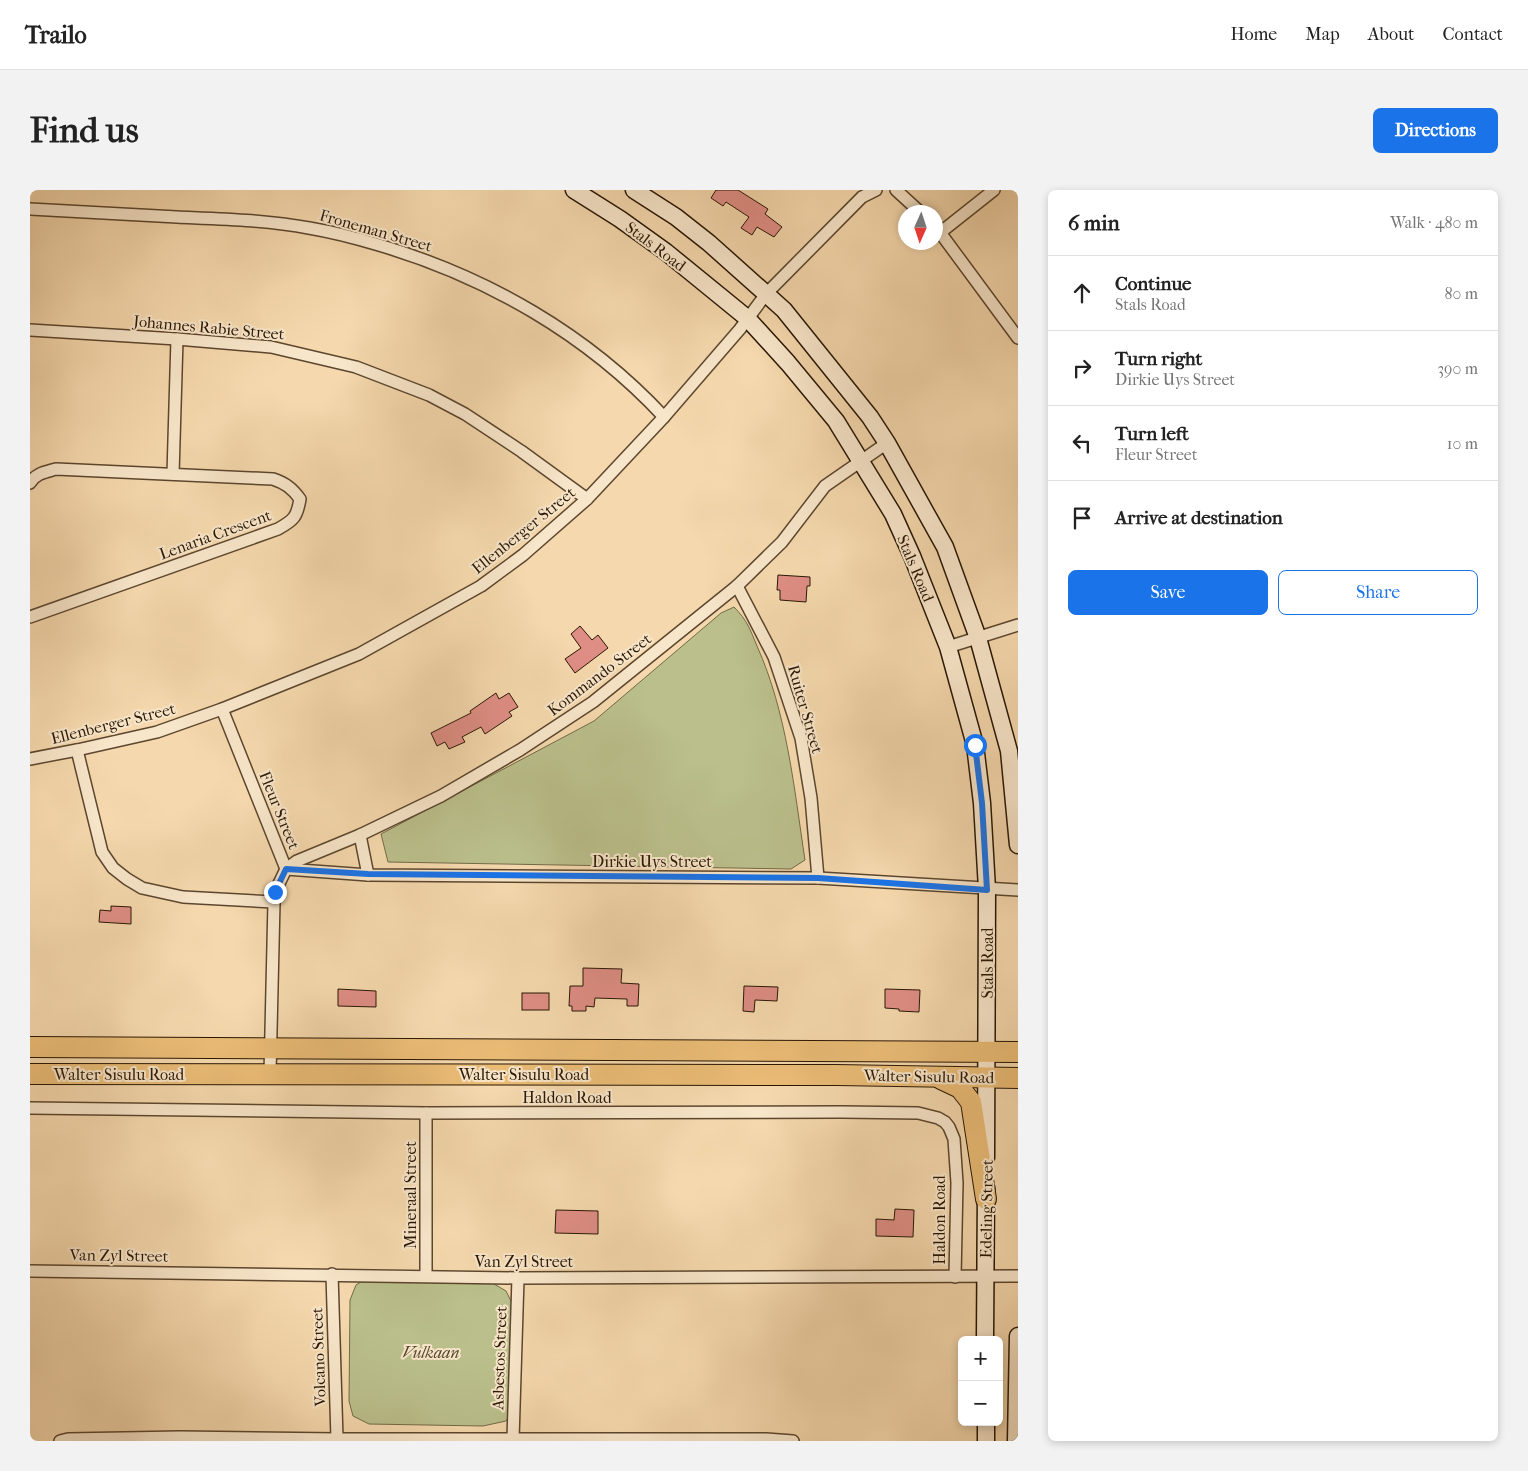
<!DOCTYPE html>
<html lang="en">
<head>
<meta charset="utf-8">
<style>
  :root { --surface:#fff; --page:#f2f2f2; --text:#222; --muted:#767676; --line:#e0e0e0; --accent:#1a73e8 }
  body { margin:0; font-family:"IM FELL French Canon",serif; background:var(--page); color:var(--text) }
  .controls { position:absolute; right:15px; bottom:15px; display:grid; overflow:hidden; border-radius:8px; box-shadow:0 2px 8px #0003 }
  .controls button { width:45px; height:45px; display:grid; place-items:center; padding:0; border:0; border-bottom:1px solid var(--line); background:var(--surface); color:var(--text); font:25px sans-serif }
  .compass { position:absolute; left:868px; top:15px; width:45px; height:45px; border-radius:50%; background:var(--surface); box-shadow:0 2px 8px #0003; rotate:183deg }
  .stop { position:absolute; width:15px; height:15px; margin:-11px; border:4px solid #1a73e8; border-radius:50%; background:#fff }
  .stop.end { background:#1a73e8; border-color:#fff; box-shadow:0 1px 5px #0008 }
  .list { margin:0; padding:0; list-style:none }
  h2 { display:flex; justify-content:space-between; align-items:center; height:65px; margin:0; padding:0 20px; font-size:21px }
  h2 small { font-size:16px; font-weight:400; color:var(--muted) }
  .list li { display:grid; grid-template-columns:32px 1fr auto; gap:15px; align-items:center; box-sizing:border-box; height:75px; padding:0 20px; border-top:1px solid var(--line) }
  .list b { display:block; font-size:19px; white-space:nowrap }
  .list p { margin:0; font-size:16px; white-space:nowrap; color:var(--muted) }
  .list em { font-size:16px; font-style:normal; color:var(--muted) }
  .actions { display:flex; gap:10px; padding:15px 20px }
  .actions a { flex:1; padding:11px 0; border:1px solid var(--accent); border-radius:8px; text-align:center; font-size:18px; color:var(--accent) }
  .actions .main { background:var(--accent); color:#fff }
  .icon { flex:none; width:28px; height:28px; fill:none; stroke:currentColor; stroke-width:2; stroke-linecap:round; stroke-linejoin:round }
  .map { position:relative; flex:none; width:988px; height:1251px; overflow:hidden; border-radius:8px }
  header { display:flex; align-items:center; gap:30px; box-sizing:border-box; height:70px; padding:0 25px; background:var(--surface); border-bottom:1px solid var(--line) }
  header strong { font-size:24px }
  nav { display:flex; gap:28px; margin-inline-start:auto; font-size:18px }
  .intro { display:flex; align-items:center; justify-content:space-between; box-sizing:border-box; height:120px; padding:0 30px }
  h1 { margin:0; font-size:35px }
  .button { padding:12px 22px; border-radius:8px; background:var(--accent); color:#fff; font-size:18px; font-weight:700 }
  main { display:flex; gap:30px; padding:0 30px }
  aside { flex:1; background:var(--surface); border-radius:8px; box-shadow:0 2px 8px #0003 }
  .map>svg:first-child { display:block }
</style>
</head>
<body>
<header>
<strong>Trailo</strong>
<nav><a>Home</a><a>Map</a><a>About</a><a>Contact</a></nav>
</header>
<div class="intro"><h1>Find us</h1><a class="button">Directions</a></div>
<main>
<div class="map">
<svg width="988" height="1251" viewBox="0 0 988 1251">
  <rect width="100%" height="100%" fill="#f5d8ad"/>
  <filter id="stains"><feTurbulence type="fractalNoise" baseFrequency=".004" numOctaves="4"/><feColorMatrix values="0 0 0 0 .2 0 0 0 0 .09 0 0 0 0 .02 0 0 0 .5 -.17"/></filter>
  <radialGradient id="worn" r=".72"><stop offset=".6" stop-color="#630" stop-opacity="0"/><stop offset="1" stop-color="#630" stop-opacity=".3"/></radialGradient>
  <g fill="#babf8b" stroke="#726a47">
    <path d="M704,417C717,430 720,439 727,456C757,523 764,598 775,670L761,679L358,672L351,644L564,531L691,423Z"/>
    <path d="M339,1087L459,1091L476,1101L483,1115L484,1218L476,1231L453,1236L339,1234L323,1226L319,1211L320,1110L326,1095Z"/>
  </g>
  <g fill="#df8e85" stroke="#291603">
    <path d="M686,0H708L738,19L735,24L752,37L744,47L727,37L722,45L711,38L719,27L696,12L693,16L681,8Z"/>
    <path d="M748,385L780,387V396H777L776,412L750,410V400H747Z"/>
    <path d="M550,436L562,450L568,445L578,458L545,483L535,469L551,458L541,444Z"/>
    <path d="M466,503L469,509L479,503L488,517L479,522L482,526L455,544L451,537L432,547L435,552L419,559L415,552L407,556L401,543L441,523L440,521Z"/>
    <path d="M81,716L101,717V734L69,732L70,720L81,721Z"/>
    <path d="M553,778L592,779L591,793L609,794L608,816H597V809L565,808L564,817L556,816V821H542V816H539L540,796H553Z"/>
    <path d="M714,796L748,797L747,811L725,810L724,822L713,821Z"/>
    <path d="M308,799L346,801V817L308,816Z"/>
    <path d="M855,799L890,800L889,822L869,821V819L855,818Z"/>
    <rect x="492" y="803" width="27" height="17"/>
    <path d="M865,1019L884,1020L883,1047L846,1046V1029L864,1030Z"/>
    <path d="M526,1020L568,1021V1044L525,1043Z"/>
  </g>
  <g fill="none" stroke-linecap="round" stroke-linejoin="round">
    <g stroke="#5c462e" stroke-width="14">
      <g id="street">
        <path d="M866,0L890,22"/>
        <path d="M0,19C49,22 98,24 147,27C192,29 236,30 279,38C303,42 326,48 349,55C457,87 557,144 634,227"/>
        <path d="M906,37L988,148"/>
        <path d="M911,42L964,0"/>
        <path d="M0,140L147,149L241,157L326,177L399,205L435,224L491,261L557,309"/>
        <path d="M143,284L147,149"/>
        <path d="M0,293C6,283 16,282 26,279L243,289C255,293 262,298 270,309C267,327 264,330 248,339L0,427"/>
        <path d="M707,396L744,467L771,548L781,608L788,688"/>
        <path d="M918,457L988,435"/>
        <path d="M192,519L256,679"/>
        <path d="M47,560L72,662L83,678L97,689L112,698L153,707L244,712"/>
        <path d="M0,569L47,560L127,542L192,519L329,464L451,396L493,365L557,309L634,227L710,139L736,104L832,7L846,0"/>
        <path d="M330,645L338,685"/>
        <path d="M256,679L338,685L788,688L988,700"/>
        <path d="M240,884L244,712L245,702L256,679L267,671L330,645L411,606L490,560L563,512L707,396L752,352L795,296L857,253"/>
        <path d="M0,918L396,923L812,922L888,923L908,928L915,932L919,937L924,949L927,993L925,1087"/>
        <path d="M396,923V1086"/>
        <path d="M0,1081L488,1088L988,1086"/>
        <path d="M302,1084L307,1249"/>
        <path d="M483,1249L488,1088"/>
        <path d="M30,1251L38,1249L150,1247L307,1249H736L763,1251"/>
      </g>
    </g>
    <g stroke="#291603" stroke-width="19">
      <g id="secondary">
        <path d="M544,0L590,29L636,62L717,128L758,173L806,231L863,324L882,366L918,457L945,555L952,613L957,699L956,968"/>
        <path d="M604,0L646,27L679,53L754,120L840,227L857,253L915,357L948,448L979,561L988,655"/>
        <path d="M955,1150L956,997"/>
        <path d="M956,1232V1251"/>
        <path d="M986,1251L988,1146"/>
      </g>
    </g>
    <g stroke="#291603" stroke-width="22">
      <g id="highway">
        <path d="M0,857L988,862"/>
        <path d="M0,884L806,885L988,888"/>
        <path d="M911,889L930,898L941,912L956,1009"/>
      </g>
    </g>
    <use href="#street" stroke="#f8e6ca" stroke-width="11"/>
    <use href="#secondary" stroke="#f8e6ca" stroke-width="16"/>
    <use href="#highway" stroke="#eabc76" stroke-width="20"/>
  </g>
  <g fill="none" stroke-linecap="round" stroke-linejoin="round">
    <path stroke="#1a73e8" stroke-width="6" d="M245,702L256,679L338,684L788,688L957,700L952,613L945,555"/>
  </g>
  <g text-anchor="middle" stroke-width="4" stroke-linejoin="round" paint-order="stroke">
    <g font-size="16" fill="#291603" stroke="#f8e6ca">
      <text transform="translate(346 40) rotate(16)" y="6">Froneman Street</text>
      <text transform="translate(626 56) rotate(37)" y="6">Stals Road</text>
      <text transform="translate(179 137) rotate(5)" y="6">Johannes Rabie Street</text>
      <text transform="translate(493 340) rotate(-39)" y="6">Ellenberger Street</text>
      <text transform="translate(185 344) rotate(-20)" y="6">Lenaria Crescent</text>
      <text transform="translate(886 378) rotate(67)" y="6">Stals Road</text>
      <text transform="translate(569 484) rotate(-37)" y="6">Kommando Street</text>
      <text transform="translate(776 519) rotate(74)" y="6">Ruiter Street</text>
      <text transform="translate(83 533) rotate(-14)" y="6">Ellenberger Street</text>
      <text transform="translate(250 620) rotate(68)" y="6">Fleur Street</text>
      <text x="622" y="677">Dirkie Uys Street</text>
      <text transform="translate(957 773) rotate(-90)" y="6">Stals Road</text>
      <text x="89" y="890">Walter Sisulu Road</text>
      <text x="494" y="890">Walter Sisulu Road</text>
      <text transform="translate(899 886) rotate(1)" y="6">Walter Sisulu Road</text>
      <text x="537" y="913">Haldon Road</text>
      <text transform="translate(380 1005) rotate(-90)" y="6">Mineraal Street</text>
      <text transform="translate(956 1019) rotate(-89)" y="6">Edeling Street</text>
      <text transform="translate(909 1030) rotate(-90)" y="6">Haldon Road</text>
      <text transform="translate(89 1065) rotate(1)" y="6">Van Zyl Street</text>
      <text x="494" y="1077">Van Zyl Street</text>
      <text transform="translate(288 1167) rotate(-92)" y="6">Volcano Street</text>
      <text transform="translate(469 1168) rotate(-88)" y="6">Asbestos Street</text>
    </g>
    <g font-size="16" font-style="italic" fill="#54492c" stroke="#f8e6ca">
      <text x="401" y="1168">Vulkaan</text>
    </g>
  </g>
  <rect width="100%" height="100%" filter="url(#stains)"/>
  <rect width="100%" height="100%" fill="url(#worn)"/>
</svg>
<div class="controls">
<button>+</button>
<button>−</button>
</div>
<svg class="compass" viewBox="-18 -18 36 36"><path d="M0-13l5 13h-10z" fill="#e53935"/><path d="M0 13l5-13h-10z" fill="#767676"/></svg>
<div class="stop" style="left:945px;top:555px"></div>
<div class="stop end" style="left:245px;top:702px"></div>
</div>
<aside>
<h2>6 min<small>Walk · 480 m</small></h2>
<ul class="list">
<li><svg class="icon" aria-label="ahead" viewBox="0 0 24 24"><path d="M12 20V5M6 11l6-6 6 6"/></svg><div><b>Continue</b><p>Stals Road</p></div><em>80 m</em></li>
<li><svg class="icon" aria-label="right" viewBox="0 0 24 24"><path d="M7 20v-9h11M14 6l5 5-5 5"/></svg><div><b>Turn right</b><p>Dirkie Uys Street</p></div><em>390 m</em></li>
<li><svg class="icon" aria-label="left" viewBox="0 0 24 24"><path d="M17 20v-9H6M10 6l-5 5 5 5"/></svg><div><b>Turn left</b><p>Fleur Street</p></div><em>10 m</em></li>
<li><svg class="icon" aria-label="arrive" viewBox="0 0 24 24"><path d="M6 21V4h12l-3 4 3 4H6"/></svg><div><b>Arrive at destination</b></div></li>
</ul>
<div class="actions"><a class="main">Save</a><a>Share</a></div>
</aside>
</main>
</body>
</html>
